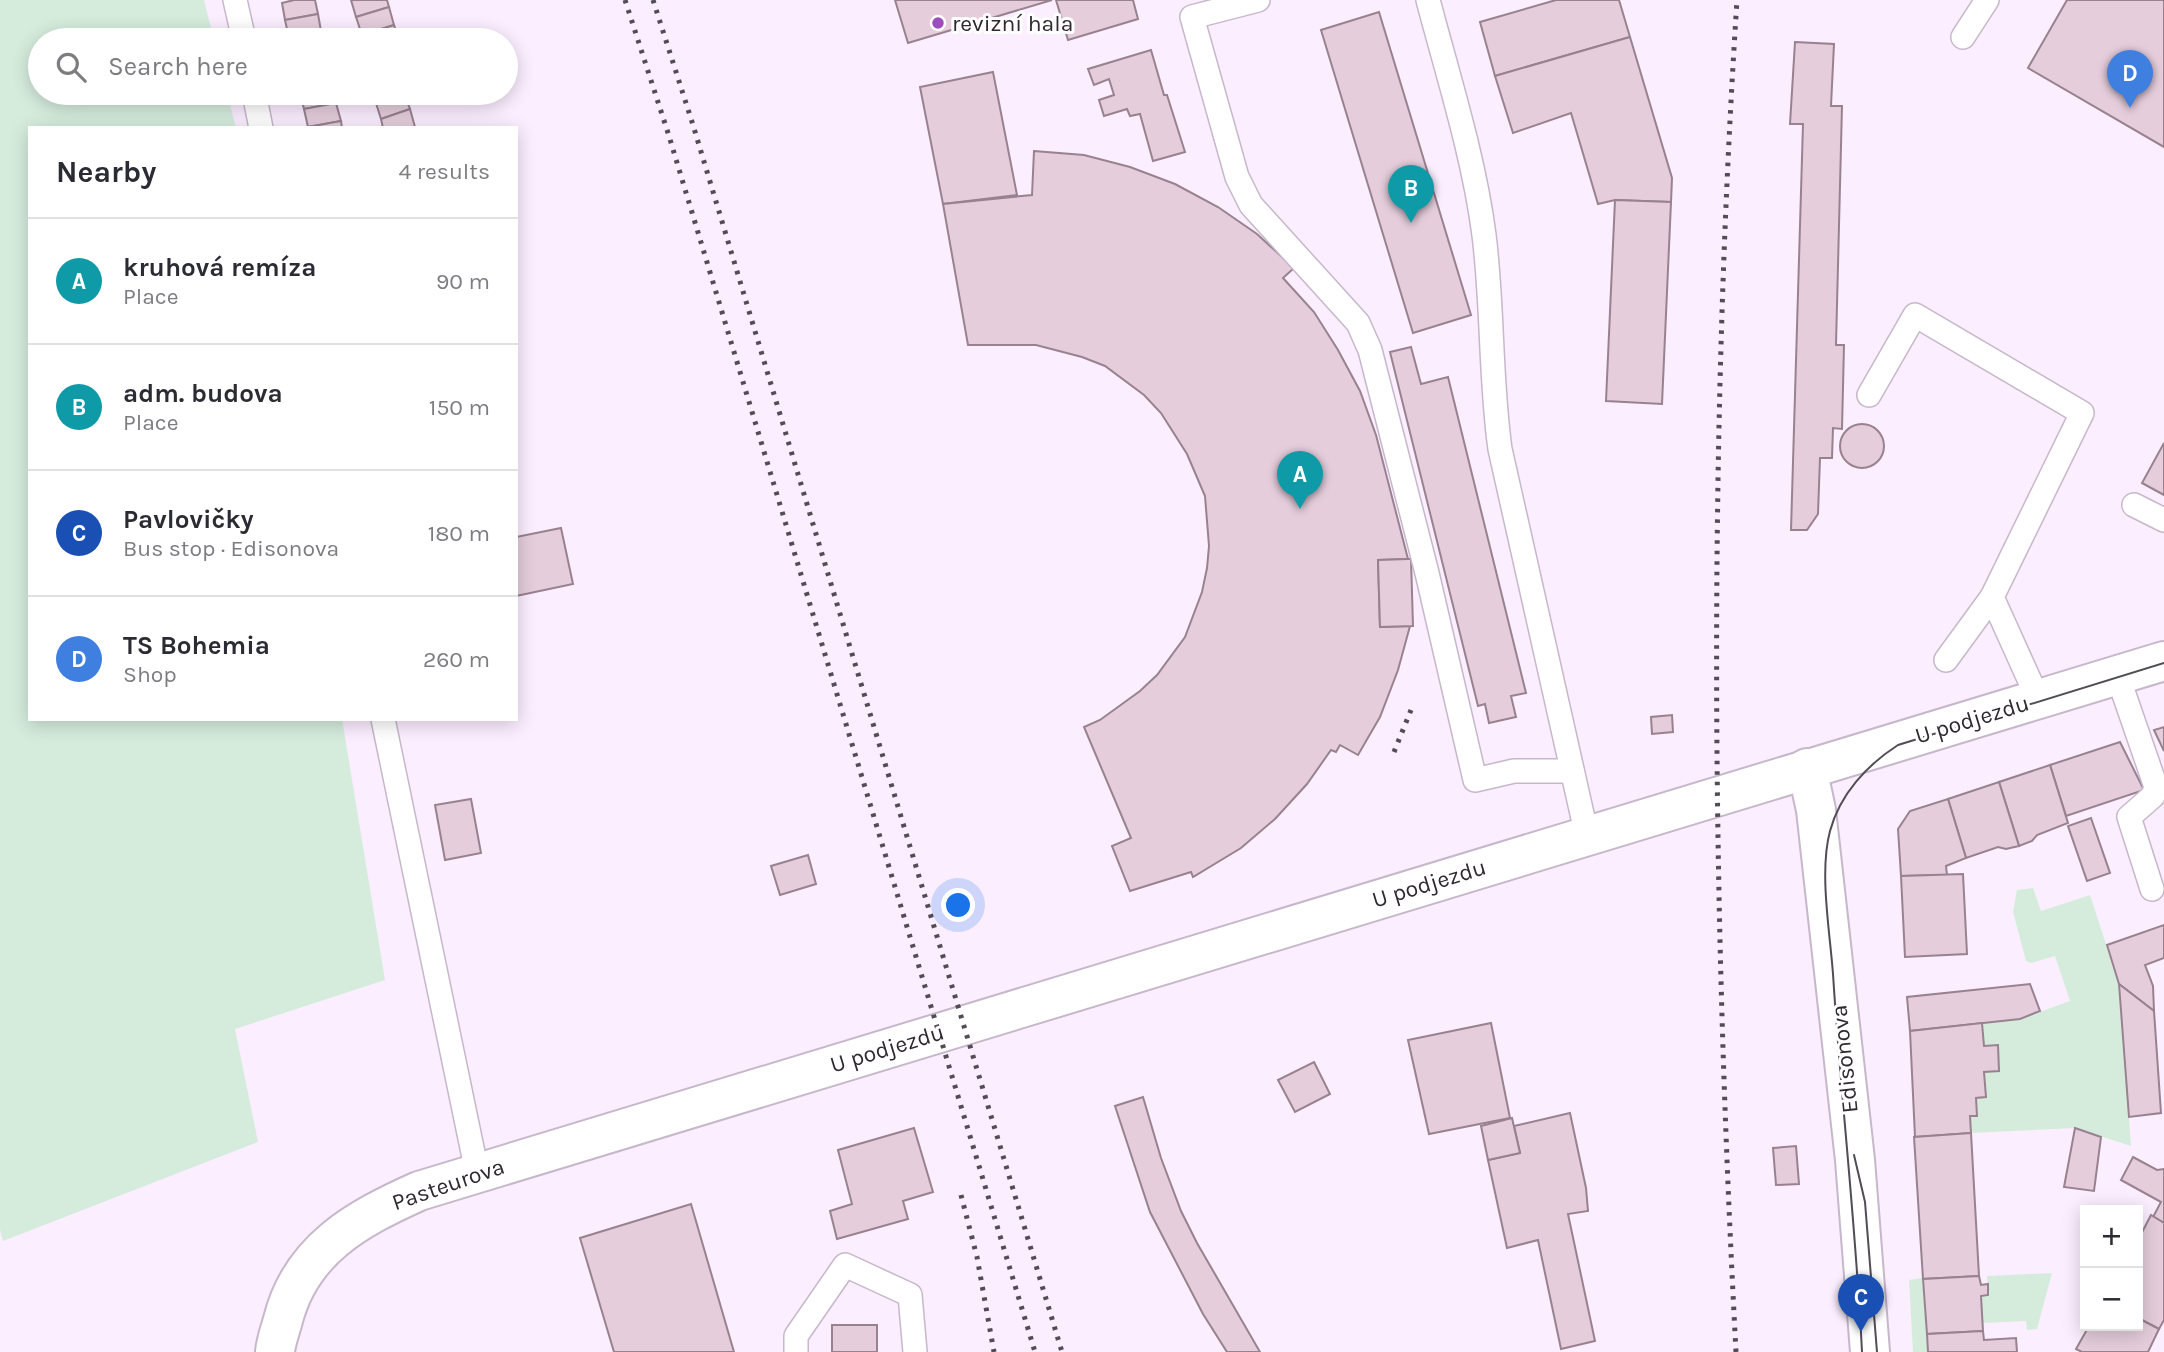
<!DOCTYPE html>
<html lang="en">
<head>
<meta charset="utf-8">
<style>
  :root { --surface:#fff; --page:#f7f7f7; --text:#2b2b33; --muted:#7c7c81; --line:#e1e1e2; --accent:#9c4ebf }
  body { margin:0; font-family:Karla,sans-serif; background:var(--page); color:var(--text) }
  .controls { position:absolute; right:21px; bottom:21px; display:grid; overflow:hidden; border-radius:0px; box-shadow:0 4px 18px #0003 }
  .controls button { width:63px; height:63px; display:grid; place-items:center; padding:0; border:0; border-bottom:2px solid var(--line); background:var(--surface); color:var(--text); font:35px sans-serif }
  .you { position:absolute; left:959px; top:906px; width:24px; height:24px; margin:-18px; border:5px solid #fff; border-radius:50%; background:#1a73e8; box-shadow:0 0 0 10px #1a73e833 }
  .badge { display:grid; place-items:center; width:46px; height:46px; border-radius:50%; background:var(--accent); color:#fff; font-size:23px; font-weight:700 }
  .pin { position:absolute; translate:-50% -58px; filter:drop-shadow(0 2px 4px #0008) }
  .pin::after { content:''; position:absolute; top:37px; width:24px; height:21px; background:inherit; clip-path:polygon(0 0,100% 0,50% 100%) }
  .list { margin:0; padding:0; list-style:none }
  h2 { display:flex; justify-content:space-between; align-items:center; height:91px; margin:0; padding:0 28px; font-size:30px }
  h2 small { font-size:23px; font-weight:400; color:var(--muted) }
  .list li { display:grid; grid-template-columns:46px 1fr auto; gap:21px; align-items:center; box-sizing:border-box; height:126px; padding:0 28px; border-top:2px solid var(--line) }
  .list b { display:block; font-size:26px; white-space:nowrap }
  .list p { margin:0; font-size:23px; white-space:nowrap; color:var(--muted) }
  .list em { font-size:23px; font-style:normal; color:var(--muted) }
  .icon { flex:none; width:38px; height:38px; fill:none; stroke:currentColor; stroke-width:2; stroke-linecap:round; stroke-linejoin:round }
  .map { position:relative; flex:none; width:2164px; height:1352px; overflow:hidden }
  .search { position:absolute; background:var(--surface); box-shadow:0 4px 18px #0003; left:28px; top:28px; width:490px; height:77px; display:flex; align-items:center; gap:18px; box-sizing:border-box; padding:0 24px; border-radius:38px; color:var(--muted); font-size:26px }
  .panel { position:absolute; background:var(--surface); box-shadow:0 4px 18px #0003; left:28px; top:126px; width:490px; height:595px; border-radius:0px }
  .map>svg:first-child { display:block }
</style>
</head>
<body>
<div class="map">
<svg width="2164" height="1352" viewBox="0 0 2164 1352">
  <rect width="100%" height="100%" fill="#fbeeff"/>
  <g fill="#d5ecdd">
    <path d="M0,0H204L214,40H40V93H227L236,128H30V719H342L385,980L235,1029L258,1142L3,1241L0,1230Z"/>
    <path d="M2033,888L2041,911L2090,895L2119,984L2131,1146L2075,1128L1971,1133L1970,1116H1977L1976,1098L1986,1097L1984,1072L1999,1071L1998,1046H1984L1982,1023L2020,1019L2070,1001L2055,956L2031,963L2026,961L2013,912L2017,890Z"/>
    <path d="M2052,1273L2037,1329L2027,1330L2026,1321L1983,1323L1981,1296L1988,1295L1987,1276Z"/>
    <path d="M1922,1278L1928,1352H1913L1909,1280Z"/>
  </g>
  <g fill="#e5cddc" stroke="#98828f" stroke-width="2">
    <path d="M294,0H315L318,14L285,20L282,3Z"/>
    <path d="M351,0H387L389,7L356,17Z"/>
    <path d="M895,0H1052L908,43Z"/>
    <path d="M1056,0H1133L1138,19L1068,40Z"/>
    <path d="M1556,0H1619L1630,37L1495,76L1480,22Z"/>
    <path d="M2067,0H2164V147L2028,68Z"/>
    <path d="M389,7L394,25L362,35L356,17Z"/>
    <path d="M1379,12L1471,315L1413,333L1321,30Z"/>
    <path d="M318,14L321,31L289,38L285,20Z"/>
    <path d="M394,25L399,40H363L362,35Z"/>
    <path d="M321,31L323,40H289V38Z"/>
    <path d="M1630,37L1672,178L1671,202L1615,200L1598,204L1571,113L1513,133L1495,76Z"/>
    <path d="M1795,42L1834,44L1831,106H1842L1836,345H1844L1842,429L1833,428L1832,458H1820L1818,514L1807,530H1791L1803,124H1790Z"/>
    <path d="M1151,50L1164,95H1167L1185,152L1153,161L1140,114L1130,116L1127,109L1104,116L1099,100L1114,95L1109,79L1094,85L1088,69Z"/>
    <path d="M993,72L1017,195L943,204L920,87Z"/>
    <path d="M300,93H334L336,103L304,109Z"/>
    <path d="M399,93H404L410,109L381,119L375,100Z"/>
    <path d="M336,103L341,121L308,127L304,109Z"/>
    <path d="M410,109L415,127L383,128L381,119Z"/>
    <path d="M341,121L342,128L308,127Z"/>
    <path d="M1034,151L1084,155L1130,167L1175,184L1218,207L1257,234L1294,268L1283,278L1314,312L1338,350L1360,391L1376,435L1408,559L1378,560L1380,627L1410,626L1398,670L1380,717L1358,755L1340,745L1336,752L1331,750L1307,784L1275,819L1241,848L1193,877L1191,872L1130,891L1112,846L1131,838L1084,727L1100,720L1140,691L1157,675L1185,637L1202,592L1207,568L1209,546L1205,496L1187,454L1161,413L1144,395L1105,366L1082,357L1036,345H968L943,204L1032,195Z"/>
    <path d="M1615,200L1671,202L1662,404L1606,401Z"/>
    <path d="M1411,347L1421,384L1448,377L1526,693L1511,696L1516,717L1489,723L1485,704L1478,706L1390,352Z"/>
    <circle cx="1862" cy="446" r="22"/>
    <path d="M2164,443V495L2142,483Z"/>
    <path d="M561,528L573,584L516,596V537Z"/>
    <path d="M1408,559H1411L1413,626L1380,627L1378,560Z"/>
    <path d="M1672,715L1673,732L1652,734L1651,717Z"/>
    <path d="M2164,727V751L2154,730Z"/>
    <path d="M2120,742L2144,790L2066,816L2050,765Z"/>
    <path d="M2050,765L2068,823L2037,835L2032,841L2019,846L1999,782Z"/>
    <path d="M1999,782L2019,846L2006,849L1998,847L1966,858L1948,799Z"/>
    <path d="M471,799L481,853L445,860L435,805Z"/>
    <path d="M1948,799L1966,858L1946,866L1947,875L1901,876L1898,829L1910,811Z"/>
    <path d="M2091,818L2110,873L2087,881L2068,826Z"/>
    <path d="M808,855L816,884L780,895L771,866Z"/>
    <path d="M1963,874L1967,954L1905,957L1901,876Z"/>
    <path d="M2164,925V958L2145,965L2153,986L2154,1011L2119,984L2107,945Z"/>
    <path d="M2030,984L2040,1011L2020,1019L1910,1031L1907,997Z"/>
    <path d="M2119,984L2154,1011L2161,1113L2129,1117Z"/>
    <path d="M1491,1023L1510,1118L1429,1134L1408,1040Z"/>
    <path d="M1982,1023L1984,1046L1998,1045L1999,1071L1984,1072L1986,1097L1976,1098L1977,1116H1970L1971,1133L1915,1137L1910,1031Z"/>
    <path d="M1314,1062L1330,1094L1295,1112L1278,1080Z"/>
    <path d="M1143,1097L1161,1158L1181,1211L1197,1243L1260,1352H1227L1203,1314L1150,1212L1115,1106Z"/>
    <path d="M1570,1113L1586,1188L1588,1211L1568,1214L1595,1341L1561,1349L1538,1240L1507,1248L1488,1160L1520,1153L1514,1126Z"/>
    <path d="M1512,1118L1520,1153L1488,1160L1481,1126Z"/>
    <path d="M914,1128L933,1192L903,1201L908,1219L837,1239L830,1211L852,1204L838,1150Z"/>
    <path d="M2075,1128L2101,1137L2094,1191L2064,1187Z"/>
    <path d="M1971,1133L1979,1276L1923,1279L1914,1137Z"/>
    <path d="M1796,1146L1799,1184L1776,1185L1773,1148Z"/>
    <path d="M2133,1157L2157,1170L2164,1169V1223L2153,1217L2161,1202L2121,1180Z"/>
    <path d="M691,1204L734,1352H614L580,1238Z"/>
    <path d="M2151,1215L2164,1223V1320L2159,1329L2138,1318V1240Z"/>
    <path d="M1979,1276L1981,1285L1988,1284V1295L1981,1296L1983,1331L1927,1334L1923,1279Z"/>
    <path d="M2138,1318L2159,1329L2148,1352H2082L2076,1349L2089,1326H2138Z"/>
    <rect x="832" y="1325" width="45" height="27"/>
    <path d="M1983,1331L1984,1340L2016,1338L2017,1352H1928L1927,1334Z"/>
  </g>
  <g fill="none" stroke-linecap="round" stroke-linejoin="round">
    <g stroke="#c7b7cb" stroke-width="26">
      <g id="service">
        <path d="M235,0L244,40"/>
        <path d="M1258,0L1192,17L1237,177L1251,205L1358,323L1370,350L1427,573L1475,780L1514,771H1572"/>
        <path d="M1428,0C1448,76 1474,157 1484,235C1493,306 1490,378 1500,449L1587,836"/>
        <path d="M1963,37L1987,0"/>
        <path d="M254,93L261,128"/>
        <path d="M1869,395L1915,315L2082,413L1992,597L1946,660"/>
        <path d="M2134,505L2164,520"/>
        <path d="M1992,597L2038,699"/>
        <path d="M2118,677L2156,787L2153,796L2129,817L2152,889"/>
        <path d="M383,719L477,1172"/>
        <path d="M796,1352V1336L845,1265L910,1295L915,1352"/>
      </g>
    </g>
    <g stroke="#c7b7cb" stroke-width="42">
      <path id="minor" d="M1807,768L1816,810L1855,1160L1870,1352"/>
    </g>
    <g stroke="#c7b7cb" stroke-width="42">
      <path id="secondary" d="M275,1352C276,1341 280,1331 283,1320C301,1249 357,1219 419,1191L2164,661"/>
    </g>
    <use href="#service" stroke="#fff" stroke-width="23"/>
    <use href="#minor" stroke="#fff" stroke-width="38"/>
    <use href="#secondary" stroke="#fff" stroke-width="38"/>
    <g stroke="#534b55" stroke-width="2">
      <path d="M1854,1155L1865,1202L1877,1352"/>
      <path d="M1862,1352C1856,1226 1841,1100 1833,974C1830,932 1819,872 1830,831C1840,794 1867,765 1898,745L2164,663"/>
    </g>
    <g stroke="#534b55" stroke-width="5" stroke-dasharray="3.5 7" stroke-linecap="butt">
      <path d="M625,0L669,136L1035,1352"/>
      <path d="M653,0L693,125L1062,1352"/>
      <path d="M1394,752L1411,710"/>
      <path d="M961,1195L977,1257L994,1352"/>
      <path d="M1736,1352C1712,902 1708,450 1737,0"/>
    </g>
  </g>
  <circle fill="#9c4ebf" stroke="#fff" stroke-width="2.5" cx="938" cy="23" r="7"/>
  <g text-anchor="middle" stroke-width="6" stroke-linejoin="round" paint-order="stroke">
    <g font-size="23" fill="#2f2931" stroke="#fff" text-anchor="start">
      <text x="952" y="31">revizní hala</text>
    </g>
    <g font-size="23" fill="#2f2931" stroke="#fff">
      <text transform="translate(1972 719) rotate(-17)" y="8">U podjezdu</text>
      <text transform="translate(1429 883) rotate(-17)" y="8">U podjezdu</text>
      <text transform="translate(887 1048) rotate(-17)" y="8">U podjezdu</text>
      <text transform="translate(1844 1059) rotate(-96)" y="8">Edisonova</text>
      <text transform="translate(448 1184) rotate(-19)" y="8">Pasteurova</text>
    </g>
  </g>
</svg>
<div class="controls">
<button>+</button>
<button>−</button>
</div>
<div class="you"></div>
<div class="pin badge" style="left:1300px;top:509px;background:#0f9aa8">A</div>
<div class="pin badge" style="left:1411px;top:223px;background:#0f9aa8">B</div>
<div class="pin badge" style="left:1861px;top:1332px;background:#1a4fb4">C</div>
<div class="pin badge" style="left:2130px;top:108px;background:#3f7fe0">D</div>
<div class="search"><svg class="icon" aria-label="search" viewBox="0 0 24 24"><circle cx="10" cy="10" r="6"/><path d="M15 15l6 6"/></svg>Search here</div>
<section class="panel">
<h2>Nearby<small>4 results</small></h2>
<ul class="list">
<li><span class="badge" style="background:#0f9aa8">A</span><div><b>kruhová remíza</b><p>Place</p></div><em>90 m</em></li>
<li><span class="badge" style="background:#0f9aa8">B</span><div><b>adm. budova</b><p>Place</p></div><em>150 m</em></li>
<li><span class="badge" style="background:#1a4fb4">C</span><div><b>Pavlovičky</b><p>Bus stop · Edisonova</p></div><em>180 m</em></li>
<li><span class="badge" style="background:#3f7fe0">D</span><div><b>TS Bohemia</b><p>Shop</p></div><em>260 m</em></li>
</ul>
</section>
</div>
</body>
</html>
